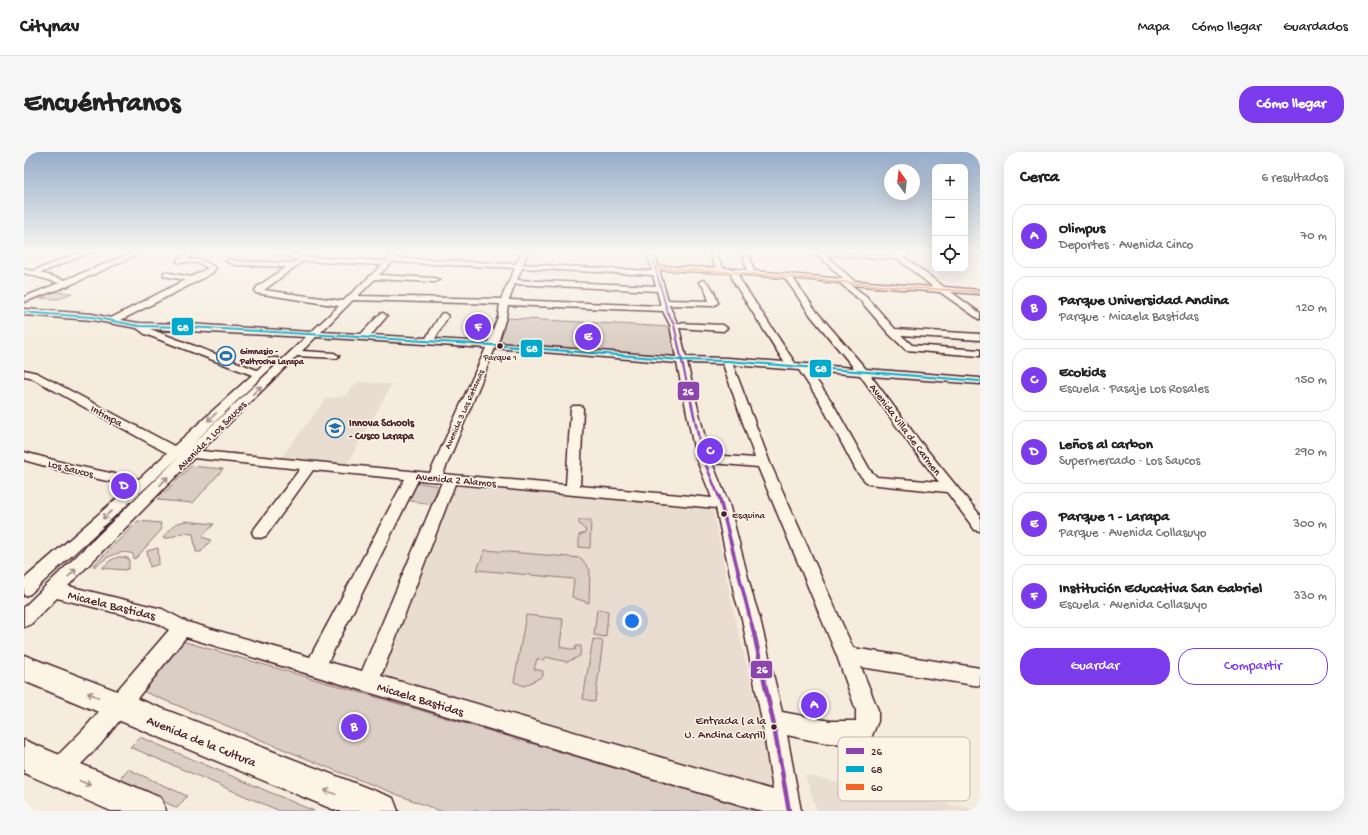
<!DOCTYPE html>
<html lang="es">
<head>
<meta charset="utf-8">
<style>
  :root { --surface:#fff; --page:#f6f6f6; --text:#222; --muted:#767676; --line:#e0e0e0; --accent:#7c3aed }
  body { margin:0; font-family:"Gochi Hand",sans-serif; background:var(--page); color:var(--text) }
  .controls { position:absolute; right:12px; top:12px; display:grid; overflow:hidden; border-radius:8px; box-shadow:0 4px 16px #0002 }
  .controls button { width:36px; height:36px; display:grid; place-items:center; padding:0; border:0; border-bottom:1px solid var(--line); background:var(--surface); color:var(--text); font:20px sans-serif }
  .compass { position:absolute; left:860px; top:12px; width:36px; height:36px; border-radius:50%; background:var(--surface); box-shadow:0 4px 16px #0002; rotate:345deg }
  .you { position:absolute; left:608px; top:469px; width:14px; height:14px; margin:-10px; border:3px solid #fff; border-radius:50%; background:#1a73e8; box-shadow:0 0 0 6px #1a73e833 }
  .badge { display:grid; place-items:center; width:26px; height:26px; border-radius:50%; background:var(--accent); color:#fff; font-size:13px; font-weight:700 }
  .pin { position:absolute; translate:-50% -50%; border:2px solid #fff; box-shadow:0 1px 4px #0006 }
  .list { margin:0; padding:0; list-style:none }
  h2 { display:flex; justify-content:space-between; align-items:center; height:52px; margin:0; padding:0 16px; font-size:17px }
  h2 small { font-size:13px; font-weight:400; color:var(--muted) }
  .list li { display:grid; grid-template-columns:26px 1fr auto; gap:12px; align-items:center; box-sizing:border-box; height:64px; margin:0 8px 8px; padding:0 8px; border:1px solid var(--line); border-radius:16px }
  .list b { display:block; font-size:15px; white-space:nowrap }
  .list p { margin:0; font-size:13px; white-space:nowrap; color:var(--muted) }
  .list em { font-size:13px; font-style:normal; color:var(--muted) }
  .actions { display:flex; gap:8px; padding:12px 16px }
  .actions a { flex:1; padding:9px 0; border:1px solid var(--accent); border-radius:16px; text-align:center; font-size:14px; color:var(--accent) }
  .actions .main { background:var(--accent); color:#fff }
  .icon { flex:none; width:22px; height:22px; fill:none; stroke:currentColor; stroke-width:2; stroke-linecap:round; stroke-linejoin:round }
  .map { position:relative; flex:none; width:956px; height:659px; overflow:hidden; border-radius:16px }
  header { display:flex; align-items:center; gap:24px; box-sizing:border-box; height:56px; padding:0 20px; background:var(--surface); border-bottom:1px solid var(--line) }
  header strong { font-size:19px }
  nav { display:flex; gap:22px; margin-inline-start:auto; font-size:14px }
  .intro { display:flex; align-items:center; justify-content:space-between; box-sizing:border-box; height:96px; padding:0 24px }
  h1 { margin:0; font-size:28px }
  .button { padding:10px 18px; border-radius:16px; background:var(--accent); color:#fff; font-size:14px; font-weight:700 }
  main { display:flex; gap:24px; padding:0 24px }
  aside { flex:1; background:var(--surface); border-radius:16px; box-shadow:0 4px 16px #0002 }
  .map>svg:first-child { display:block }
</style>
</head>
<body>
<header>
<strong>Citynav</strong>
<nav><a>Mapa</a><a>Cómo llegar</a><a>Guardados</a></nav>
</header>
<div class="intro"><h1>Encuéntranos</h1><a class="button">Cómo llegar</a></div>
<main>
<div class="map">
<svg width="956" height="659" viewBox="0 0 956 659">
  <rect width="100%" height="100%" fill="#f5ecde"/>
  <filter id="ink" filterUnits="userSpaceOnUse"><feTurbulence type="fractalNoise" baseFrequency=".025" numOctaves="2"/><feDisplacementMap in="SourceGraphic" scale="8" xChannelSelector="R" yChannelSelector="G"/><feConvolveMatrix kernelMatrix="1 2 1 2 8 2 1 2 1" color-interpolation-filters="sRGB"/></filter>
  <g filter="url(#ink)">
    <g fill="#e8ddd0">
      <path d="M512,117L551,119L550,126L507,122Z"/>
      <path d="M334,230L368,232L323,312L256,306L302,247L320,244Z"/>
      <path d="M429,334L688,354L706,444L755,647L351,528Z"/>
      <path d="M781,623L956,659H793Z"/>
    </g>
    <g fill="#dbcec4" stroke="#927678">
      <path d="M25,140L48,141L34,147L10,146Z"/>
      <path d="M483,166L648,175L653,205L474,192L475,186L477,185L479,179L478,178Z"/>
      <path d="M167,314L199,317L169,351L133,348Z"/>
      <path d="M389,330L415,334L407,352L380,348Z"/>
      <path d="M555,368H567L566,396L555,395V383L561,381L562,378L555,372Z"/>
      <path d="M114,369L137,371L136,373L138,377L112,406L110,407L109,402C95,397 83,405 72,414H69Z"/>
      <path d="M161,369L190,372L178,385L187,388L177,400H172L169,382L158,381L145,386H139L151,372Z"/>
      <path d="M134,396L135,412L126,415L123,399Z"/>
      <path d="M461,398L557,406L566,418L565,451L548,445L550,427L453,418Z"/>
      <path d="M94,405H101L105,407V416L101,418L78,416L87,408Z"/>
      <path d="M573,457L584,459L582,485L570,483Z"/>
      <path d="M502,463L539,467L536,495L551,498L552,494H557L556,504L543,510L522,505L520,508L513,507L510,517L519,519V524L500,534L490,530Z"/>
      <path d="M569,487L579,489L571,550L559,547Z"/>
      <path d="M158,489L352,545L734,659H416L310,618L116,538Z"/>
      <path d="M116,585L290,659H256L106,595Z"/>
      <path d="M104,617L163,644L153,656L95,628Z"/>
    </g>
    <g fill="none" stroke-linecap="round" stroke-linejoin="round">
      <g stroke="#4a1f2b" stroke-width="3">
        <g id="minor">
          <path d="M58,100H67L16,121L41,128L110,100H119L46,133L0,150V145L35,131L0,121V117L9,119Z"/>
          <path d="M165,100H173L163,107L178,108L192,116L188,121L172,130L97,168L115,171L165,172L287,180L315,154L232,141L231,139L233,135L262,115L212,113L202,109L205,107L212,109L268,111L273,108L254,100H264L279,105L362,109L371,100H378L372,106L492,112L498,100H504L499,112L628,119L624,100H630L634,114L692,116L685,100H691L699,116L723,118L719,102L723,100L725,102L730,119L819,127L791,100L870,103L868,100H875L877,102L881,100H889L881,106L920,135L956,138V142L927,140L956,161V168L916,140L827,133L842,144L871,177L956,182V188L877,183L888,193L956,198V204L882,198L865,182L836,148L816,131L769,126L793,160L842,217L956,226V232L847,224L894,287L956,363V379L951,378L923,340L844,332L833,320L796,250L775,218L709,213L746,311L829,496L956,516V534L837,515L854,558V569L847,586C819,597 791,589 763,583L777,659H737L162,485L76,593L42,627L34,631L26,627L22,619L26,611L60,577L145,478L133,471L33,446L7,472L0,475V455L156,304L6,442L0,444V427L107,334L46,321L0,308V300L48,313L115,327L143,301L6,225L0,224V218L13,221L150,294L228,223L121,182L113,176L68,168L0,163V157L68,162L87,166L161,128L140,124V120L167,125L184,116L175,111L153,110V108ZM802,103L874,107L909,135L830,129ZM279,109L358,113L319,149L240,138ZM368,110L491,116L477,147L334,144L351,127L411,130L415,128L411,126L355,123ZM498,116L629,123L632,134L493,128ZM635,118L707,121L709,129L760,210L703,206L662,205L655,176L699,179L703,176L699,173L653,171L645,153L689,154L694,151C691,142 688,132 679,128L675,130L681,137L685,149L644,148ZM714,122L761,126L787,164L830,216L771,211L717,129ZM491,132L633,139L637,154L485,148ZM329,148L476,152L474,165L464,190L411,187L424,164L420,161L417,162L402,186L347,183L363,164L359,161L356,162L337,182L297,180ZM484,153L639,159L646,173L652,205L474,191L482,165ZM126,177L282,185L163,297L255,208L254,206H246L233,218ZM292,185L462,196L406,321L177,299L273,204L313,206L315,204L310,201L278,199ZM471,196L653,211L672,306L688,346L556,334L559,256L557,254H549L547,256L542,333L419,322ZM663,211L699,212L731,306L685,303ZM786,219L836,223L886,293L915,330L853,325L846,318L808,250ZM170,306L276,317L228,380L230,384L236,386L242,384L289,318L381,327L286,505L163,470L138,457L44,434ZM688,311L734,315L813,504L832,558V569H806L758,560L736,467L729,445L705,352ZM394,328L418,330L338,519L304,510ZM431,332L692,356L711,445L718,467L738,569L749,638L357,524Z"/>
          <path d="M949,100H956V103L950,101Z"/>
        </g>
      </g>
      <g stroke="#4a1f2b" stroke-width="3">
        <g id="highway">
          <path d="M0,503L369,646L374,659H313L0,529Z"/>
          <path d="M0,588L121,639L137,646L142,659H87L0,621Z"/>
        </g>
      </g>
      <use href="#minor" fill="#fcf5e5" fill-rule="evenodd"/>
      <use href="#highway" fill="#fcf5e5" fill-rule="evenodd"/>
      <g stroke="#fcf5e5" stroke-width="3">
        <path id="bus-1-far4" d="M627,100L644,162"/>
      </g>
      <g stroke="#fcf5e5" stroke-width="4">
        <path id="bus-1-far3" d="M644,161L650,173L665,241"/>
      </g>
      <g stroke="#fcf5e5" stroke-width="5">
        <path id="bus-1-far2" d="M665,240L679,306L695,345"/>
      </g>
      <g stroke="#fcf5e5" stroke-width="6">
        <path id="bus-1-far1" d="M695,344L730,482"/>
      </g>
      <g stroke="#fcf5e5" stroke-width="8">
        <path id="bus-1" d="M730,481L749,569L765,659"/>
      </g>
      <g stroke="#fcf5e5" stroke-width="3">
        <path id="bus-2-far1" d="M0,160L22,162"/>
      </g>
      <g stroke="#fcf5e5" stroke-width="4">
        <path id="bus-2" d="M8,161L68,165L115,174L165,175L468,193L657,208L703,209L956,229"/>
      </g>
      <g stroke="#fcf5e5" stroke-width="3">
        <path id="bus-3" d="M631,116C700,119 769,124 837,132C877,136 917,137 956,140"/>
      </g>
      <use href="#bus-1-far4" stroke="#8e44ad" stroke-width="1.5"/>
      <use href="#bus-1-far3" stroke="#8e44ad" stroke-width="2"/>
      <use href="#bus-1-far2" stroke="#8e44ad" stroke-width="2.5"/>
      <use href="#bus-1-far1" stroke="#8e44ad" stroke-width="3.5"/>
      <use href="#bus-1" stroke="#8e44ad" stroke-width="4.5"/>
      <use href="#bus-2-far1" stroke="#00a9ce" stroke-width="1.5"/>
      <use href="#bus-2" stroke="#00a9ce" stroke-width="2"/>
      <use href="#bus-3" stroke="#f26522" stroke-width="1.5"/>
    </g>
    <defs><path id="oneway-shaft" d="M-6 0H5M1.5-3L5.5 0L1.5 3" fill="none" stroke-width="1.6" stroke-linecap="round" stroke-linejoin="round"/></defs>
    <g stroke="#a38a88">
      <use href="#oneway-shaft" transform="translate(233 238) rotate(-44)"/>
      <use href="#oneway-shaft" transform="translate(188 265) rotate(137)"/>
      <use href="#oneway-shaft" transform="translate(140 329) rotate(-47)"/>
      <use href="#oneway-shaft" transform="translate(83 363) rotate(138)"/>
      <use href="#oneway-shaft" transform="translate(48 421) rotate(-45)"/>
      <use href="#oneway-shaft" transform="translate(69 543) rotate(-157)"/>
      <use href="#oneway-shaft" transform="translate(61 631) rotate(23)"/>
      <use href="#oneway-shaft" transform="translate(306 640) rotate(-159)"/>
    </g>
  </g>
  <linearGradient id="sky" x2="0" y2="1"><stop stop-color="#95adca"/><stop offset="0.52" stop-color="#faf6f0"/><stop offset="1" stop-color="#faf6f0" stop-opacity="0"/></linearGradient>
  <rect width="956" height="192" fill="url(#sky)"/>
  <defs>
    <g id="stadium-ring" transform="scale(1)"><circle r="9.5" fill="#fcf5e5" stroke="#1f6fb2" stroke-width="1.5"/><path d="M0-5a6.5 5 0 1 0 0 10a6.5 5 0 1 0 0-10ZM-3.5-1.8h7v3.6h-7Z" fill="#1f6fb2"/></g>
    <g id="school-ring" transform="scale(1)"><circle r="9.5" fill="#fcf5e5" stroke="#1f6fb2" stroke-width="1.5"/><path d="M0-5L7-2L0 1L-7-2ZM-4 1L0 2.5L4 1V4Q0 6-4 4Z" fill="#1f6fb2"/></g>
  </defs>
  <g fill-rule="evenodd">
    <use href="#stadium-ring" x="202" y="204"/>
    <use href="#school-ring" x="311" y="276"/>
  </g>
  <g fill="#4a1f2b" stroke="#fcf5e5" stroke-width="1.5">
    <circle cx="476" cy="194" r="3.5"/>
    <circle cx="700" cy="362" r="3.5"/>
    <circle cx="750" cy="575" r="3.5"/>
  </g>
  <g text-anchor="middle" stroke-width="3" stroke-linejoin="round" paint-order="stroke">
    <g font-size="9" font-weight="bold" fill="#4a1f2b" stroke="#fcf5e5" text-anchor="start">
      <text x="216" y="202">Gimnasio -<tspan x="216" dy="10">Peltroche Larapa</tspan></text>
    </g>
    <g font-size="9" fill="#4a1f2b" stroke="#fcf5e5">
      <text x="476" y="208">Parque 1</text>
    </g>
    <g font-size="9" fill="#4a1f2b" stroke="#fcf5e5">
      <text transform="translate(440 257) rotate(-66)" y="3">Avenida 3 Las Retamas</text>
    </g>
    <g font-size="10" fill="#4a1f2b" stroke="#fcf5e5" text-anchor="start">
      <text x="708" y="366">Esquina</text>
    </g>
    <g font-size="11" fill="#4a1f2b" stroke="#fcf5e5">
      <text transform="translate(83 263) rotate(28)" y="4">Intimpa</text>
      <text transform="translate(882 277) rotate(53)" y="4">Avenida Villa de Carmen</text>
      <text transform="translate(187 283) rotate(-45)" y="4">Avenida 1 Los Sauces</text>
      <text transform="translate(47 316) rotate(14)" y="4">Los Saucos</text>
      <text transform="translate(432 327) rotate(5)" y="4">Avenida 2 Alamos</text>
    </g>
    <g font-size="11" font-weight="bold" fill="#4a1f2b" stroke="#fcf5e5" text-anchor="start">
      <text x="325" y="274">Innova Schools<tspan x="325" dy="13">- Cusco Larapa</tspan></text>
    </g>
    <g font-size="12" fill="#4a1f2b" stroke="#fcf5e5" text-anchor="end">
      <text x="742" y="572">Entrada ( a la<tspan x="742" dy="14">U. Andina Carril)</tspan></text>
    </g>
    <g font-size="13" fill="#4a1f2b" stroke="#fcf5e5">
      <text transform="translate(88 452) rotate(14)" y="5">Micaela Bastidas</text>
      <text transform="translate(397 546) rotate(17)" y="5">Micaela Bastidas</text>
      <text transform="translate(178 588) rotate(22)" y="5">Avenida de la Cultura</text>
    </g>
  </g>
  <rect x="814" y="585" width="132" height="64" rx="6" fill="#fcf5e5" stroke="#c7b5ad" stroke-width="1"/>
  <rect x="822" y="596" width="18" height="6" fill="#8e44ad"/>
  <rect x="822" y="614" width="18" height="6" fill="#00a9ce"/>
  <rect x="822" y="632" width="18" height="6" fill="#f26522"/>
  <g font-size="11" fill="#4a1f2b">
    <text x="847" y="603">26</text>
    <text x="847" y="621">68</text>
    <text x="847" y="639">60</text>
  </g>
  <g stroke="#fcf5e5" stroke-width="1.5">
    <rect x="147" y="165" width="23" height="19" rx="4" fill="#00a9ce"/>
    <rect x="496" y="187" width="23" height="19" rx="4" fill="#00a9ce"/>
    <rect x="785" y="207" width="23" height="19" rx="4" fill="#00a9ce"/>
    <rect x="653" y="229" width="23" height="20" rx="4" fill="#8e44ad"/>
    <rect x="726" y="508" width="23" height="19" rx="4" fill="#8e44ad"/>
  </g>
  <g font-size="11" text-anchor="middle" font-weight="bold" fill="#fff">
    <text x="159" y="179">68</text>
    <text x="508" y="200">68</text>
    <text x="797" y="220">68</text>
    <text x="664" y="243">26</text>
    <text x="738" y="521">26</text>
  </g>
</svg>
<div class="controls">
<button>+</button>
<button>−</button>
<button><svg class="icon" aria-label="locate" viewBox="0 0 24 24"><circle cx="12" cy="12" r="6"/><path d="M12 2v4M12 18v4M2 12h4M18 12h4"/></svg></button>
</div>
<svg class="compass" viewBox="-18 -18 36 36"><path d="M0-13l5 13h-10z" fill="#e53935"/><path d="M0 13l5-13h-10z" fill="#767676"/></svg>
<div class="you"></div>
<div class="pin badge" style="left:790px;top:553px">A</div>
<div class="pin badge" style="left:330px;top:575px">B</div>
<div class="pin badge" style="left:686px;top:299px">C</div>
<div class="pin badge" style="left:100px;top:334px">D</div>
<div class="pin badge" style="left:564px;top:185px">E</div>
<div class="pin badge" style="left:454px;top:175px">F</div>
</div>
<aside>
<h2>Cerca<small>6 resultados</small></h2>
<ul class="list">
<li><span class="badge">A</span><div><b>Olimpus</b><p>Deportes · Avenida Cinco</p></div><em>70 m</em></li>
<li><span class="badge">B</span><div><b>Parque Universidad Andina</b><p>Parque · Micaela Bastidas</p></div><em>120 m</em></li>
<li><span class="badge">C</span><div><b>Ecokids</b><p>Escuela · Pasaje Los Rosales</p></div><em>150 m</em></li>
<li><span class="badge">D</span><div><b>Leños al carbon</b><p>Supermercado · Los Saucos</p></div><em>290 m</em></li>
<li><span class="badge">E</span><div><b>Parque 1 - Larapa</b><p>Parque · Avenida Collasuyo</p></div><em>300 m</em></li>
<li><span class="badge">F</span><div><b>Institución Educativa San Gabriel</b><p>Escuela · Avenida Collasuyo</p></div><em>330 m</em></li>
</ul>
<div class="actions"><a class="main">Guardar</a><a>Compartir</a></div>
</aside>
</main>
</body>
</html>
